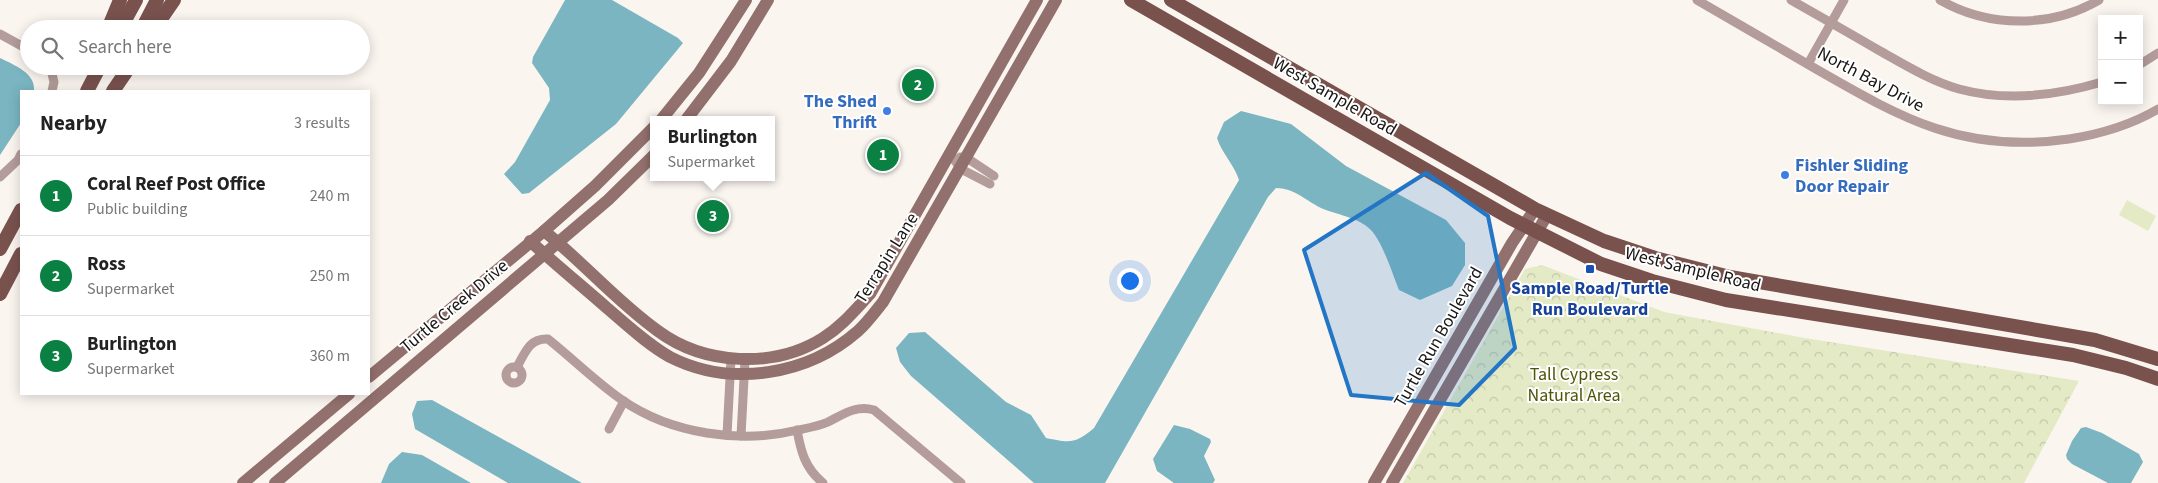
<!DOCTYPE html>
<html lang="en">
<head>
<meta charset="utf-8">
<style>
  :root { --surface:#fff; --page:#f2f2f2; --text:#222; --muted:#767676; --line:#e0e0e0; --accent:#0b8043 }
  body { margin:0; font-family:"Source Sans 3",sans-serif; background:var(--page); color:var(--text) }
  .controls { position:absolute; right:15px; top:15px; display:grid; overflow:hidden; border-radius:0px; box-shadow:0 2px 12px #0003 }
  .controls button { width:45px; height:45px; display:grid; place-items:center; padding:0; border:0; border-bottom:1px solid var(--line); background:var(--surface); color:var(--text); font:25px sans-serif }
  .you { position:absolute; left:1129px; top:280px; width:18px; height:18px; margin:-12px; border:4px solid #fff; border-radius:50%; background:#1a73e8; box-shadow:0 0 0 8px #1a73e833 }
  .badge { display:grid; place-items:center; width:32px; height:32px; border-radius:50%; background:var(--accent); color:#fff; font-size:16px; font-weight:700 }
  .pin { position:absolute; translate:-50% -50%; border:2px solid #fff; box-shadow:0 1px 5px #0006 }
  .popup { position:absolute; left:650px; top:116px; width:125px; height:65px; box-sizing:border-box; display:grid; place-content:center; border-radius:0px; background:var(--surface); filter:drop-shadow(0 1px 4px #0005); font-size:16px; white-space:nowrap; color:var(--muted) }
  .popup b { font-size:19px; color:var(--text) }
  .popup::after { content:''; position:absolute; left:50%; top:100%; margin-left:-10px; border:10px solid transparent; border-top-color:var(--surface) }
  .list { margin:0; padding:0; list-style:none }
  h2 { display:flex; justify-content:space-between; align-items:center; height:65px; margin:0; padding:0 20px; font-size:21px }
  h2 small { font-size:16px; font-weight:400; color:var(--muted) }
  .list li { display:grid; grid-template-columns:32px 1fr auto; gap:15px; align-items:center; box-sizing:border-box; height:80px; padding:0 20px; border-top:1px solid var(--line) }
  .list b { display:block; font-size:19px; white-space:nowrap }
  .list p { margin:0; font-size:16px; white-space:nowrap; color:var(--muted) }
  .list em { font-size:16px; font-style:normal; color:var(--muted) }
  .icon { flex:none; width:28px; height:28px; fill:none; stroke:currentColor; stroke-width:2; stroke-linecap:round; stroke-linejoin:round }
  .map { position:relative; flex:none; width:2158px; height:483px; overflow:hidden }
  .search { position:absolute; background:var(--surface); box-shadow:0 2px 12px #0003; left:20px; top:20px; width:350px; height:55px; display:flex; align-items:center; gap:12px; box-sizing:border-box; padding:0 18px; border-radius:28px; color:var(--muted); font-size:19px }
  .panel { position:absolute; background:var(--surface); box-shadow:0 2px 12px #0003; left:20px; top:90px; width:350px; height:305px; border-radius:0px }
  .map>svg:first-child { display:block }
</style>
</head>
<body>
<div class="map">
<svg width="2158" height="483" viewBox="0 0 2158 483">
  <defs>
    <pattern id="forest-crowns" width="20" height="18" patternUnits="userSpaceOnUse" patternTransform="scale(1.25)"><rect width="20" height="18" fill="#e4eac5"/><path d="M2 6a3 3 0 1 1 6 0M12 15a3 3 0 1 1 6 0" fill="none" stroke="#c3c8a8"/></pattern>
  </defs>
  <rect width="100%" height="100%" fill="#fbf5f0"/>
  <path fill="url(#forest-crowns)" d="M1542,265L1664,312L1805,338L2079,381L2024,483H1403L1525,269Z"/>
  <path fill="#e4eac5" d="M2127,200L2156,216L2148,231L2119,215Z"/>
  <g fill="#7ab5c1">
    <path d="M565,0H612L678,38L683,43L616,124L529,193L522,194L504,174L515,162L550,100L549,88L532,63L533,57Z"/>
    <path d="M0,58C14,65 36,73 34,91H21V123L0,155Z"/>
    <path d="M1241,111L1291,124L1346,166L1446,220L1465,243V265L1452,286L1420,300L1399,290C1392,273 1383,243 1371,230C1358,217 1337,215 1321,208C1305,200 1294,188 1276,188L1268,197L1105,483H1034L911,376L900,362L896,348L909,333L925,332L1006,402L1031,415L1046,438C1070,443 1075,444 1094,428L1239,180C1234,164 1222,154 1217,138L1224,122Z"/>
    <path d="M432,400L582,483H508L415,429L412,414L417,401Z"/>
    <path d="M1174,425L1190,429L1210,439L1211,442L1204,456L1215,480L1213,483H1174L1157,471L1153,459Z"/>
    <path d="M2086,427L2102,433L2139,454L2143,462L2131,483H2108L2072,464L2067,459L2066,455L2072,441L2081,428Z"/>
    <path d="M402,452L422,455L471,483H381L389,464Z"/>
  </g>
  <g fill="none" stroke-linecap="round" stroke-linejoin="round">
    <g stroke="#b39c99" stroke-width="9">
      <path d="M1697,0C1737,23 1776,46 1816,69C1903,119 1964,154 2069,139C2100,134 2131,125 2158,109"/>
      <path d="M1791,0C1821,17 1851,34 1880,51C1905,65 1931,81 1959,89C2007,102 2055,96 2102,82"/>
      <path d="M1940,0C1989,28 2051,28 2099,0"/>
      <path d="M0,34L29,50"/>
      <path d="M1808,64L1844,0"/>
      <path d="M2139,65L2158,53"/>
      <path d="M50,66L54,82L52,91"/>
      <path d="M950,154L961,169L990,184"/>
      <path d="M960,157L967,158L994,176"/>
      <path d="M0,177L18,160L21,154"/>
      <circle cx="514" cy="375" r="8"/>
      <path d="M517,367C525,353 529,338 548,339C573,359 596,382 622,400C671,434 741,444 798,430C808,428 819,426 828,422C844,414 856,405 874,410L961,483"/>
      <path d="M609,429L624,401"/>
      <path d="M797,430C801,452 805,468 823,483"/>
      <path d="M727,435L731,359"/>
      <path d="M741,436L745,360"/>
    </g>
    <g stroke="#92706d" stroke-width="12">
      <path d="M661,120L699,73L746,0"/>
      <path d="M686,120L731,61L768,0"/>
      <path d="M544,231C583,262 617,302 658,331C704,365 774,369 823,338C842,326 855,310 870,294L1037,0"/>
      <path d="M530,241C555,264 582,286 607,308C627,325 647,344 670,357C731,388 808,375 858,331C867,323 875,312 883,302L1056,0"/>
      <path d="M369,377L544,231L595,186L654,127"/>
      <path d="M243,483L349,394"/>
      <path d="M275,483L608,200L654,155"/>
      <path d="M1374,483L1512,243L1535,209"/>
      <path d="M1392,483L1547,215"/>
    </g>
    <g stroke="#79524e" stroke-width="14">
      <path d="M1131,0L1510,218L1601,264L1652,281L1726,300L2073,355L2126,368L2158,379"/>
      <path d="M1171,0L1535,209L1604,241L1655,258L1730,277L2095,340L2158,359"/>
      <path d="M108,29L120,0"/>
      <path d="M120,29L136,0"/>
      <path d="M142,29L157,0"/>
      <path d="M154,29L174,0"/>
      <path d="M87,91L100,66"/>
      <path d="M113,91L130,66"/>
      <path d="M0,249L21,210"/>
      <path d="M0,294L21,254"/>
    </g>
  </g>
  <path fill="#2376c5" fill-opacity="0.2" stroke="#2376c5" stroke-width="4" stroke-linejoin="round" d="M1426,173L1488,216L1515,348L1459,405L1351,395L1304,250Z"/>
  <g fill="#3f7fe0" stroke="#fff" stroke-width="2">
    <circle cx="887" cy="111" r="5"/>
    <circle cx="1785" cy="175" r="5"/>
  </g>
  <rect fill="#1a4fb4" stroke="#fff" stroke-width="2" x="1585" y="264" width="10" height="10" rx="2.5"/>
  <g text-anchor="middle" stroke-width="4" stroke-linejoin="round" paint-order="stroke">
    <g font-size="18" fill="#181614" stroke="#fff">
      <text transform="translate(1871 79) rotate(28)" y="6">North Bay Drive</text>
      <text transform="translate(1335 96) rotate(30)" y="6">West Sample Road</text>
      <text transform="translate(886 258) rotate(-58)" y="6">Terrapin Lane</text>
      <text transform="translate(1693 269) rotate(14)" y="6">West Sample Road</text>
      <text transform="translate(454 306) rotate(-40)" y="6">Turtle Creek Drive</text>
      <text transform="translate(1438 337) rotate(-60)" y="6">Turtle Run Boulevard</text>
    </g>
    <g font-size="18" font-weight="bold" fill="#366cbe" stroke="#fff" text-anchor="end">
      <text x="877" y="107">The Shed<tspan x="877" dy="21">Thrift</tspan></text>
      <text x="1795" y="171" text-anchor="start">Fishler Sliding<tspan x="1795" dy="21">Door Repair</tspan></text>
    </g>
    <g font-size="18" font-weight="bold" fill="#164399" stroke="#fff">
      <text x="1590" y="294">Sample Road/Turtle<tspan x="1590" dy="21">Run Boulevard</tspan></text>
    </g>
    <g font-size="18" fill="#4f5507" stroke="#fff">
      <text x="1574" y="380">Tall Cypress<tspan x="1574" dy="21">Natural Area</tspan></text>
    </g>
  </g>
</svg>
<div class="controls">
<button>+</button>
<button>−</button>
</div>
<div class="you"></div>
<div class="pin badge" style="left:883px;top:155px">1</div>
<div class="pin badge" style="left:918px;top:85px">2</div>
<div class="pin badge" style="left:713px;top:216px">3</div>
<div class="popup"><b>Burlington</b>Supermarket</div>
<div class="search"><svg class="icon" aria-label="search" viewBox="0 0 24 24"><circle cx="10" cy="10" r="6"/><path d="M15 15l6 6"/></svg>Search here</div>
<section class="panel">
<h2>Nearby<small>3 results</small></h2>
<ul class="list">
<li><span class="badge">1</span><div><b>Coral Reef Post Office</b><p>Public building</p></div><em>240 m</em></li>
<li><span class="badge">2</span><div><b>Ross</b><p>Supermarket</p></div><em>250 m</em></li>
<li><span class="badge">3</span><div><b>Burlington</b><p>Supermarket</p></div><em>360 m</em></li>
</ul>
</section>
</div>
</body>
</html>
